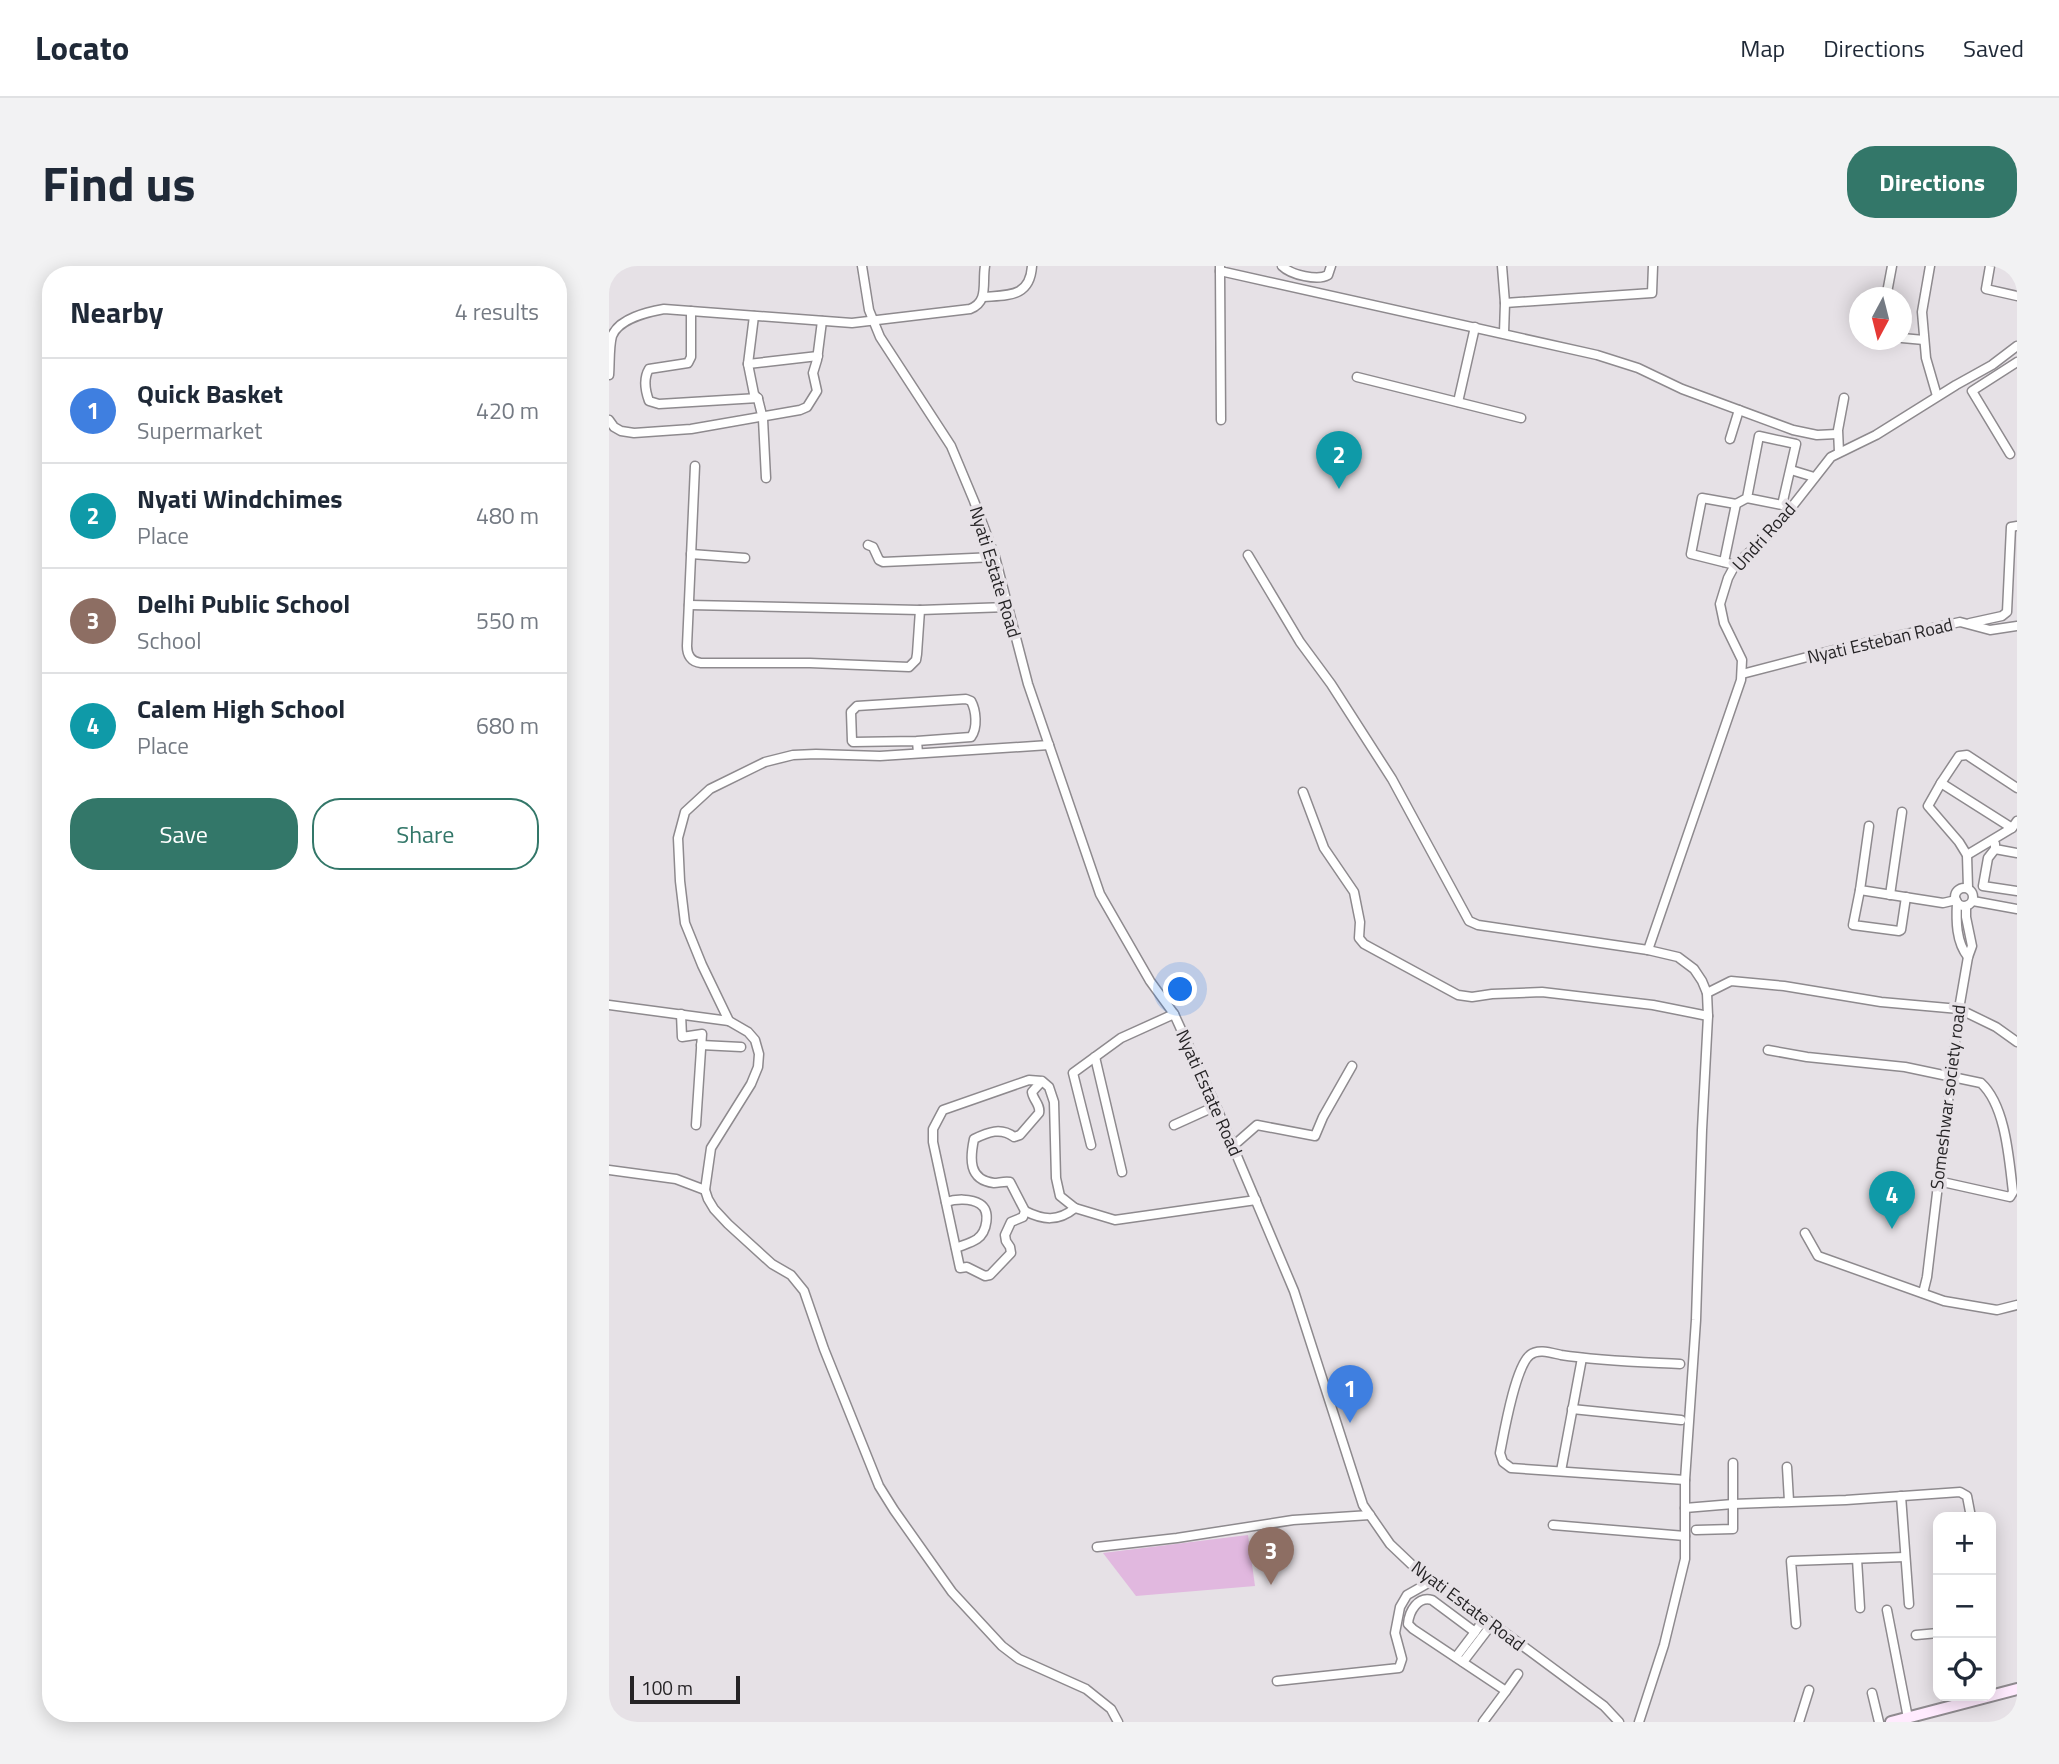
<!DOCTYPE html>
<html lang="en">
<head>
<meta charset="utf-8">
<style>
  :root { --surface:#fff; --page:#f2f2f3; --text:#1f2937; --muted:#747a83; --line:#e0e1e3; --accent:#337769 }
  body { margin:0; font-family:"Titillium Web",sans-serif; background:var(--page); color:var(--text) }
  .controls { position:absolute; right:21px; bottom:21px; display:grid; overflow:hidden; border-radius:14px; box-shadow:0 4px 18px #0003 }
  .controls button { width:63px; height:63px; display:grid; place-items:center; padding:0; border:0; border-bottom:2px solid var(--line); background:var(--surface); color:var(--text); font:35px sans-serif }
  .compass { position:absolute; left:1240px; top:21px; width:63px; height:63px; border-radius:50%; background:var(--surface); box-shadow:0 4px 18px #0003; rotate:187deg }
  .scale { position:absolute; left:21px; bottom:18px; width:110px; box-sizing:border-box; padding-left:7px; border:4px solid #262426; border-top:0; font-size:19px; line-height:24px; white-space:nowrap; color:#262426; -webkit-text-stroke:5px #e6e1e6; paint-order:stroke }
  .you { position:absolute; left:572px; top:724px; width:24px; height:24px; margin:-18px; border:5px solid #fff; border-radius:50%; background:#1a73e8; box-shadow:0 0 0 10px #1a73e833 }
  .badge { display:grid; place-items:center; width:46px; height:46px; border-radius:50%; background:var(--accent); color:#fff; font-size:23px; font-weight:700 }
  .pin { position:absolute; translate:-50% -58px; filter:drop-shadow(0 2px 4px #0008) }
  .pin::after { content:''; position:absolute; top:37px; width:24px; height:21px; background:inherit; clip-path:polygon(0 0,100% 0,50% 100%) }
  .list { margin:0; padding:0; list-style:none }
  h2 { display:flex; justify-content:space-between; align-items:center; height:91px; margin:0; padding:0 28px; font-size:30px }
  h2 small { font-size:23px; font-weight:400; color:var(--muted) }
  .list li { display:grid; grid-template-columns:46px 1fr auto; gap:21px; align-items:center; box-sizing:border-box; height:105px; padding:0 28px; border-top:2px solid var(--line) }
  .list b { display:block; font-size:26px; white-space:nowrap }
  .list p { margin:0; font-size:23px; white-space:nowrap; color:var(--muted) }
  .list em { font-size:23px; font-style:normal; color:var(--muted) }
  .actions { display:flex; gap:14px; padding:21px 28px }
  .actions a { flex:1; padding:16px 0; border:2px solid var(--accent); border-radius:28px; text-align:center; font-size:24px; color:var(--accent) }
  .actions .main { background:var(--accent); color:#fff }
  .icon { flex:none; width:38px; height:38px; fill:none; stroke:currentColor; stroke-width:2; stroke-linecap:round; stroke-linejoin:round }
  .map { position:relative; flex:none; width:1408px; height:1456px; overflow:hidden; border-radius:28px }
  header { display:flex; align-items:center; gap:42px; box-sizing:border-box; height:98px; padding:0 35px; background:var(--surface); border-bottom:2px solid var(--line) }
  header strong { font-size:33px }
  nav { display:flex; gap:38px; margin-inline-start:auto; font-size:24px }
  .intro { display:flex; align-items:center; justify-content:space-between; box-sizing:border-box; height:168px; padding:0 42px }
  h1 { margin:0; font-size:49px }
  .button { padding:18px 32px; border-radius:28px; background:var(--accent); color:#fff; font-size:24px; font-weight:700 }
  main { display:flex; gap:42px; padding:0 42px }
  aside { flex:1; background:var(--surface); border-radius:28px; box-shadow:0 4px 18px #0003 }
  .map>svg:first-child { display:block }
</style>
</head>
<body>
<header>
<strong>Locato</strong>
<nav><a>Map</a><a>Directions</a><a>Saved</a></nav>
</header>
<div class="intro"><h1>Find us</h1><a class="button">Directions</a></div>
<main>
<aside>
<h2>Nearby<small>4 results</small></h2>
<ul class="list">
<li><span class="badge" style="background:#3f7fe0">1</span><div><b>Quick Basket</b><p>Supermarket</p></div><em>420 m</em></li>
<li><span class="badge" style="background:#0f9aa8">2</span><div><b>Nyati Windchimes</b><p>Place</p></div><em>480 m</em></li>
<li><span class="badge" style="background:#8d6e63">3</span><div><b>Delhi Public School</b><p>School</p></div><em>550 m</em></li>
<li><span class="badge" style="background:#0f9aa8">4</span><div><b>Calem High School</b><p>Place</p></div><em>680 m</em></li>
</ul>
<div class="actions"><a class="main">Save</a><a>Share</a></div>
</aside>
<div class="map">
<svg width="1408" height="1456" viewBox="0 0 1408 1456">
  <rect width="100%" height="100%" fill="#e6e1e6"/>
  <path fill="#e1b8df" d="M639,1269L646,1320L527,1330L494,1287Z"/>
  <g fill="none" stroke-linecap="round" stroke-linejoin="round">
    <g stroke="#8e8a8e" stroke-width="11">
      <g id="street">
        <path d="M253,0L260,44L271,71L342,180L365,235L386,291L419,418L491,628L541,715L565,748L606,838L685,1025L754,1239L781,1278L821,1316L849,1332L995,1440L1010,1456"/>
        <path d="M611,0V5L988,89L1029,102L1073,123L1184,164L1208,169L1228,168"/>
        <path d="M673,0C682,9 709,15 719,9L722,0"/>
        <path d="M893,0L896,37L895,67"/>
        <path d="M1321,0L1313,46L1317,92L1328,130"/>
        <path d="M1381,0L1377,23L1408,30"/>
        <path d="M611,5L612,154"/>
        <path d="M375,31C400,29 421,31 423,0"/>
        <path d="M1277,32L1283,0"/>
        <path d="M896,37L1043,27L1044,0"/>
        <path d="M82,45V91L79,97L40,103C34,113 36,124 40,135L50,138L149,132"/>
        <path d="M145,50L139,98L145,128L149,133L154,153L157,212"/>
        <path d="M1293,72L1315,74"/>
        <path d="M139,98L209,90"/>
        <path d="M0,109C1,97 0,81 3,70C10,52 39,46 55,43L243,57L361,43C380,36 373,17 376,0"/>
        <path d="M748,111L912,152"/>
        <path d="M849,136L866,61"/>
        <path d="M0,154L5,161L12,165L25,167L82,163L191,144L198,141L208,125L204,107L208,94L213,55"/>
        <path d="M1121,173L1130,144"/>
        <path d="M1230,186L1229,164L1235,132"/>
        <path d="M1401,188L1363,125L1408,96"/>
        <path d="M86,200L78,380C78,389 82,396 92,397H201L300,401L307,394L308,388L311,344"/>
        <path d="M1182,204L1205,211"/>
        <path d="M259,279L264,281L270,294L274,296L386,291"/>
        <path d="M82,288L136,292"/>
        <path d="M639,289L691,376L722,418L783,513L860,655L869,659L1039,684L1069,691L1085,703L1093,715L1098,727L1099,750L1093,864L1087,1054L1076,1214V1293L1055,1379L1030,1456"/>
        <path d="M1115,296L1127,238"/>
        <path d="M1126,299L1082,288L1093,232L1127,238L1138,232L1173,239L1187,178L1150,170L1138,232"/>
        <path d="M80,339L311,344L399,341"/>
        <path d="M1361,357L1393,350L1398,346L1402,261L1408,260"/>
        <path d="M1133,408L1229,383L1351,356L1381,364L1408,360"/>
        <path d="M308,475L362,471C369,462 367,444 362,435L357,433L248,440L242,446L243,475L244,476L308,475L309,487"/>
        <path d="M440,479L271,490L207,488L184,489L156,496L101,523L76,546L69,572L71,615L76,657L93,699L120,755L139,766L146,774L150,788L149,801L142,818L102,882L96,924L99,933L105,943L119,958L163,998L182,1009L195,1025L215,1083L270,1220L285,1244L343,1326L393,1380L410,1393L477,1423L502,1443L509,1456"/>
        <path d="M1332,517L1350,490L1358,489L1408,522"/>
        <path d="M694,526L715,582L745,626L751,656L750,672L755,678L766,684L849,729L863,731L883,728L933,726L1044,739L1099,750"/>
        <path d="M1260,560L1251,624L1334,637L1347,634"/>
        <path d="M1386,578V583L1408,587"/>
        <path d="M1386,583L1379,592L1374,620L1408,625"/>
        <path d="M1358,589L1403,562L1408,555"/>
        <circle cx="1355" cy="631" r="9"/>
        <path d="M1359,622L1358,589L1350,576L1319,540L1332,517L1403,562"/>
        <path d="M1251,624L1244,659L1290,665L1292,664L1297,631"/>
        <path d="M1281,629L1293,546"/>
        <path d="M1364,635L1408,643"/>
        <path d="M1348,636C1347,655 1347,676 1359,691"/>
        <path d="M1039,684L1132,414L1133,394L1115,357L1111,338L1119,312L1126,299L1164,265L1222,191L1267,169L1347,119L1383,99L1408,80"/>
        <path d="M1098,727L1122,715L1175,720L1272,736L1350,743L1387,761L1408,776"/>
        <path d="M0,739L120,755"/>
        <path d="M72,748L73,771L93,768L87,859"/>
        <path d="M92,779L132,781"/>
        <path d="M1159,784L1198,791L1296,801L1372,817C1397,840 1400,894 1404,926L1401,931L1329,915"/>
        <path d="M486,791L513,906"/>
        <path d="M433,815L423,826C424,834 432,839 430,847L411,869L405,871C392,861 379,866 365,873C361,892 359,914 385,917C390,917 395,915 401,916L416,945L414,951L402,956L396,969L397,975L401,981L402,987L381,1009L376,1010L358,1001L351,1002L324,876V863L334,844L420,814L433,815L440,821L445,836L447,912L451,930L466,942L506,954L647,934"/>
        <path d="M565,859L607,840"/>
        <path d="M482,879L464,807L512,772L565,748"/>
        <path d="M624,880L648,859L706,870L714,851L743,800"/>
        <path d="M0,904L67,913L96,924"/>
        <path d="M337,936C346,933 362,932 371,938C382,945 378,966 368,973C362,977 354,979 347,982"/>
        <path d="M416,945C434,954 449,956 466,942"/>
        <path d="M1196,967L1209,990L1335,1035L1388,1044L1408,1039"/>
        <path d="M1314,1027L1318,1011L1350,743L1359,691L1363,680L1357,651V640"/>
        <path d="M1071,1098C1032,1096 991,1095 952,1089C943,1087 929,1082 921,1089C906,1101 895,1167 891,1187L894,1196L902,1202L1076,1214"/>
        <path d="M963,1143L1072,1154"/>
        <path d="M1178,1201L1180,1235"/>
        <path d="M952,1205L973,1092"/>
        <path d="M1292,1230L1300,1338"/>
        <path d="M1076,1242L1124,1238L1237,1234L1351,1226L1358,1230L1362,1251"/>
        <path d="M944,1259L1076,1270"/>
        <path d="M1087,1264L1124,1263V1197"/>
        <path d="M488,1281L568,1272L684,1254L761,1249"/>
        <path d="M1248,1293L1251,1342"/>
        <path d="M1278,1344L1299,1452"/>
        <path d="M1187,1358L1182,1295L1296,1291"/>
        <path d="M1307,1369L1329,1367"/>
        <path d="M847,1391L866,1366"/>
        <path d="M854,1396L883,1358"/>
        <path d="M668,1415L790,1402L793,1393L786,1367L791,1341L798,1329L821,1316"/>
        <path d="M897,1425L909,1408"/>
        <path d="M1263,1427L1270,1456"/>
        <path d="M874,1456L897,1425L804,1363L799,1358C800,1345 809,1330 823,1334L866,1366L876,1352"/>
        <path d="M1190,1456L1200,1424"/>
      </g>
    </g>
    <g stroke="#8e8a8e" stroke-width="14">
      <path id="secondary" d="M1282,1456L1408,1423"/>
    </g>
    <use href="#street" stroke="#fff" stroke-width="8"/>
    <use href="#secondary" stroke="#ffebfe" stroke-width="10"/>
  </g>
  <g text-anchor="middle" stroke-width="7" stroke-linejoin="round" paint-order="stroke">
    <g font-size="18" fill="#262426" stroke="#e6e1e6">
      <text transform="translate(1155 271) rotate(-48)" y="6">Undri Road</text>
      <text transform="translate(386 306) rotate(73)" y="6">Nyati Estate Road</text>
      <text transform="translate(1271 375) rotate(-13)" y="6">Nyati Esteban Road</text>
      <text transform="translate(600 827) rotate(66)" y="6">Nyati Estate Road</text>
      <text transform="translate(1339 831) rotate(-83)" y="6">Someshwar society road</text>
      <text transform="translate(859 1340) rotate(37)" y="6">Nyati Estate Road</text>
    </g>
  </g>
</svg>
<div class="controls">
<button>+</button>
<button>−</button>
<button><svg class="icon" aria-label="locate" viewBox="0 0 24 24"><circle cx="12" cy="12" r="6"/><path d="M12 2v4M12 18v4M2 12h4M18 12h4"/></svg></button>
</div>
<svg class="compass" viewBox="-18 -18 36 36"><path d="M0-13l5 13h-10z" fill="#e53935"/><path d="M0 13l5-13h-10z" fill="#747a83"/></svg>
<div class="scale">100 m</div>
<div class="you"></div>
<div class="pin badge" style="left:741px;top:1157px;background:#3f7fe0">1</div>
<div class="pin badge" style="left:730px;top:223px;background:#0f9aa8">2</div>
<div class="pin badge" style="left:662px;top:1319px;background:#8d6e63">3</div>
<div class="pin badge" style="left:1283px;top:963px;background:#0f9aa8">4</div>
</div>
</main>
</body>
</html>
